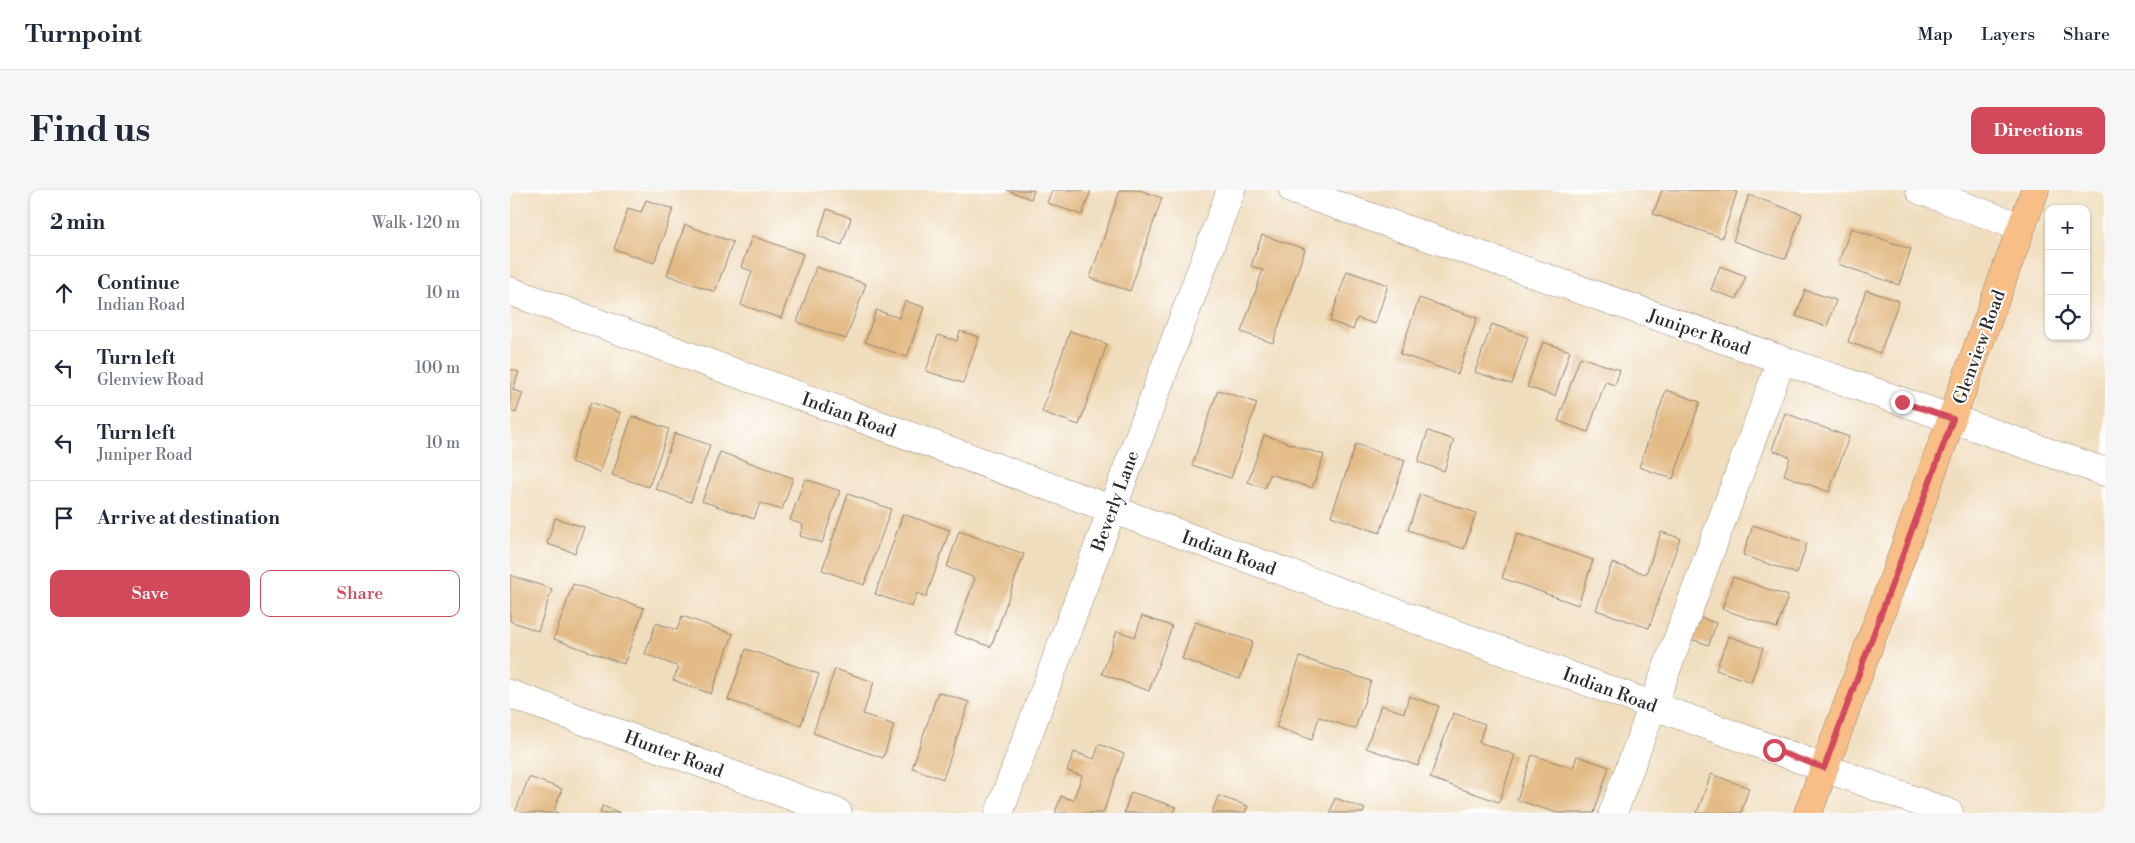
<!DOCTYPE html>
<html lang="en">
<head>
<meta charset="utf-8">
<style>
  :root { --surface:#fff; --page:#f6f6f7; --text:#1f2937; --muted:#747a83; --line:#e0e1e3; --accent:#d1495b }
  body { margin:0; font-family:"Libre Bodoni",serif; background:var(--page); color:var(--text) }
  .controls { position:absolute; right:15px; top:15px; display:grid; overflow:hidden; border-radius:10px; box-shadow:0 1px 4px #0004 }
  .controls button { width:45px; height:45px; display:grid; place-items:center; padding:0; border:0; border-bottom:1px solid var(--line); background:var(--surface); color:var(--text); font:25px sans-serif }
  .stop { position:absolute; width:15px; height:15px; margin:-11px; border:4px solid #d1495b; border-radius:50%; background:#fff }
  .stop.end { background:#d1495b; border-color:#fff; box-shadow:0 1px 5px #0008 }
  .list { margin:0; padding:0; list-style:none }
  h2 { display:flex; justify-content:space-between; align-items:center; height:65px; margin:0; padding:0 20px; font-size:21px }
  h2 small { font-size:16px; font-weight:400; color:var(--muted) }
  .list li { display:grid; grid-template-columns:32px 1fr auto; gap:15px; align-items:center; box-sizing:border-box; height:75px; padding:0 20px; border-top:1px solid var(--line) }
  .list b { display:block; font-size:19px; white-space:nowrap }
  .list p { margin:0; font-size:16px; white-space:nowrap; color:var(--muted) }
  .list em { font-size:16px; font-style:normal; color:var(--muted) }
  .actions { display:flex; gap:10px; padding:15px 20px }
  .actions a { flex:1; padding:11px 0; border:1px solid var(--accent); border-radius:10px; text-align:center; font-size:18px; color:var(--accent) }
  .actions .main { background:var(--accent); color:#fff }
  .icon { flex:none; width:28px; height:28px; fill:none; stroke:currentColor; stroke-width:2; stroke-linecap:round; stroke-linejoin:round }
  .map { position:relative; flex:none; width:1595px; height:623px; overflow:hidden; border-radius:10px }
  header { display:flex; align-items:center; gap:30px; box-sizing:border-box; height:70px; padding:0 25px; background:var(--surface); border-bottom:1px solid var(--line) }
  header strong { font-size:24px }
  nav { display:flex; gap:28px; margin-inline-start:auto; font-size:18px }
  .intro { display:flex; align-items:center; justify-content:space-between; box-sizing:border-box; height:120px; padding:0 30px }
  h1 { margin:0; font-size:35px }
  .button { padding:12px 22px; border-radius:10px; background:var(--accent); color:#fff; font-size:18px; font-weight:700 }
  main { display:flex; gap:30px; padding:0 30px }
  aside { flex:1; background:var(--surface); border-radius:10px; box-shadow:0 1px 4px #0004 }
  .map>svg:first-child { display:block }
</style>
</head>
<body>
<header>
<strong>Turnpoint</strong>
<nav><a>Map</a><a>Layers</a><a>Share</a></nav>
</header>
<div class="intro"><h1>Find us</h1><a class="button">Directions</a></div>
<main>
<aside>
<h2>2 min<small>Walk · 120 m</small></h2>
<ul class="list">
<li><svg class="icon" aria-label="ahead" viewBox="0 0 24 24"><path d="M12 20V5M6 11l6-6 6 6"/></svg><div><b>Continue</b><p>Indian Road</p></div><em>10 m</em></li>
<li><svg class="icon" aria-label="left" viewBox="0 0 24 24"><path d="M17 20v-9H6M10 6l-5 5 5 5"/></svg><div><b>Turn left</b><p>Glenview Road</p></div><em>100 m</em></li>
<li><svg class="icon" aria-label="left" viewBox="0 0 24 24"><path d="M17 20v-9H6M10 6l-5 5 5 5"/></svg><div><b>Turn left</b><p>Juniper Road</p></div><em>10 m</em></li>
<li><svg class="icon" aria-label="arrive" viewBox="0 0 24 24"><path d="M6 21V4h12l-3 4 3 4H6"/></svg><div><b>Arrive at destination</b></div></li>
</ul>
<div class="actions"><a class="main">Save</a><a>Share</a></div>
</aside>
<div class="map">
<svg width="1595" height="623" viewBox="0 0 1595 623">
  <rect width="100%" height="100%" fill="#fff"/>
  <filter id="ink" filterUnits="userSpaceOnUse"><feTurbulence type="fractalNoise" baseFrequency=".02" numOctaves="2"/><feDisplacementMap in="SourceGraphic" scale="10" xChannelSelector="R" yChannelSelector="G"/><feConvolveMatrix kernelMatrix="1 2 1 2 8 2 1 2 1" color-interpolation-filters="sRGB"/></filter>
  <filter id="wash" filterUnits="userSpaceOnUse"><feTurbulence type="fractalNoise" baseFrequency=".0096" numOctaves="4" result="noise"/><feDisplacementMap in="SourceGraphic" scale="20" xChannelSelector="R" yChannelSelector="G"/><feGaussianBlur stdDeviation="1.12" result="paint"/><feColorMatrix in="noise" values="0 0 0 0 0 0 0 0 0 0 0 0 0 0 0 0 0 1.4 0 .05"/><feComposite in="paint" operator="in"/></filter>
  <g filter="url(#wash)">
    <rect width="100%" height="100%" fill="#f0ddbd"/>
    <g id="blocks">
      <g fill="#e3bb86">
        <path d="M497,0H524L521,9Z"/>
        <path d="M542,0H581L572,25L537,13Z"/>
        <path d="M610,0H630L652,8L620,101L580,88Z"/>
        <path d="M1152,0H1221L1227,2L1212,48L1143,24Z"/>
        <path d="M1239,5L1292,24L1276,69L1223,51Z"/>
        <path d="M136,10L163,19L144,73L104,59L118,18L131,22Z"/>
        <path d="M317,19L341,28L332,55L308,46Z"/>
        <path d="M175,35L223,52L205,102L157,85Z"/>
        <path d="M1341,38L1401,59L1389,95L1328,74Z"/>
        <path d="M752,45L795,59L763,153L731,142L753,80L741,76Z"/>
        <path d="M242,46L293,64L271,128L231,115L242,81L231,77Z"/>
        <path d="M1210,76L1236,86L1227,109L1201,100Z"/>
        <path d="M306,77L356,94L336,149L287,132Z"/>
        <path d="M837,81L878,95L865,134L847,128L843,140L820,131Z"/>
        <path d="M1295,100L1326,110L1317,137L1286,126Z"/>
        <path d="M1356,100L1389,111L1370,163L1338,152Z"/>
        <path d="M909,108L967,128L948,184L890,164Z"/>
        <path d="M395,111L414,117L397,167L355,152L366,120L389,128Z"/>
        <path d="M982,134L1018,147L1002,194L965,182Z"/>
        <path d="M450,141L469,147L453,193L416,181L428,145L447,151Z"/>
        <path d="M560,141L597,154L569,235L532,222Z"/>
        <path d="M1033,152L1060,161L1045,206L1017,197Z"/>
        <path d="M1070,167L1110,180L1105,195L1095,192L1078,242L1048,231Z"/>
        <path d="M0,179L9,182L3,200L13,203L6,223L0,221Z"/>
        <path d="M708,200L747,213L721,288L682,275Z"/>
        <path d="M1156,200L1190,212L1163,289L1129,277Z"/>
        <path d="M81,212L111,223L90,282L61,272Z"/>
        <path d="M1275,223L1339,247L1319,302L1274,285L1280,267L1262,260Z"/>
        <path d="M122,226L159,239L139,297L102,285Z"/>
        <path d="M918,241L944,250L934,281L908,272Z"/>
        <path d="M165,243L200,255L181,312L145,299Z"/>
        <path d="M754,245L814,265L802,298L760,284L755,298L738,292Z"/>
        <path d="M846,254L895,271L870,343L821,326Z"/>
        <path d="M210,262L283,288L272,320L250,313L244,329L192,311Z"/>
        <path d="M295,289L330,301L312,353L290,346L293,335L280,330Z"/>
        <path d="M338,304L381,319L354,395L312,380Z"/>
        <path d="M910,304L966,323L954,359L898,340Z"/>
        <path d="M393,324L440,340L416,407L407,403L402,417L365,404Z"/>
        <path d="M45,328L74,337L65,363L37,354Z"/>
        <path d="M1243,335L1297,353L1287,384L1233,365Z"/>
        <path d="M449,341L514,364L481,457L445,444L465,388L437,377Z"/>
        <path d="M1151,342L1170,348L1139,438L1086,420L1102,373L1136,384Z"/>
        <path d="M1007,344L1083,370L1068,415L992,388Z"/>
        <path d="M0,385L42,399L28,441L0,431Z"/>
        <path d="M1223,387L1278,406L1267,438L1212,419Z"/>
        <path d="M63,394L134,418L114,474L44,449Z"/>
        <path d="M172,426L223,444L201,504L163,490L169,477L135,464L146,433L167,440Z"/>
        <path d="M632,426L662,436L639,501L592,484L607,441L625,447Z"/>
        <path d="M1188,427L1206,433L1199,455L1180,449Z"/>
        <path d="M685,432L743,452L730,489L672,469Z"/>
        <path d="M1218,446L1253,458L1241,492L1206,480Z"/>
        <path d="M236,459L309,484L291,535L218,510Z"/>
        <path d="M790,467L861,491L845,539L809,527L802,550L766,537Z"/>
        <path d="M325,479L364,492L353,524L384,535L373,568L303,543Z"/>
        <path d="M428,502L459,512L433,589L402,578Z"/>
        <path d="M899,506L929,516L908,576L856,558L871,515L894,523Z"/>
        <path d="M943,523L975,534L969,552L1005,565L989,612L920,588Z"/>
        <path d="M589,554L614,564L593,623H545L551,606L563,610L572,586L557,581L564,562L584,569Z"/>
        <path d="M1022,565L1063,578L1067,566L1099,577L1084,623H1047L1007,610Z"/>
        <path d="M1201,584L1239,598L1231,623H1187Z"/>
        <path d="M19,587L52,599L44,621L48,623H5Z"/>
        <path d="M621,602L666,617L664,623H614Z"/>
        <path d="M708,606L738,616L735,623H702Z"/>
        <path d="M825,608L855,619L853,623H820Z"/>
        <path d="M92,616L111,623H90Z"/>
      </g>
    </g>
  </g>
  <g filter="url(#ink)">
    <use href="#blocks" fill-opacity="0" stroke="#8e8474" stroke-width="1"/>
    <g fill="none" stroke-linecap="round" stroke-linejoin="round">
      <g stroke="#8e8474" stroke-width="29">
        <g id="minor">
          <path d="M783,0L1595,282"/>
          <path d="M1410,0L1511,37"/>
          <path d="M0,101L1439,623"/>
          <path d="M0,504L328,623"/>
          <path d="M489,623L721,0"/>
          <path d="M1103,623L1271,171"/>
        </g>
      </g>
      <g stroke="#8e8474" stroke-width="29">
        <path id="major" d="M1298,623L1525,0"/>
      </g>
      <use href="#minor" stroke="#fff" stroke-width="28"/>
      <use href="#major" stroke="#f7be88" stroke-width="28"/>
    </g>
  </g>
  <g fill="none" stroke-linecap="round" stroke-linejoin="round" filter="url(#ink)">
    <path stroke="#d1495b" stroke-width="6" d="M1264,560L1314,578L1443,229L1392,212"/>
  </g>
  <g text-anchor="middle" stroke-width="4" stroke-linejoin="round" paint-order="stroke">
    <g font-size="18" fill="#2b2b2b" stroke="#fff">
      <text transform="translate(1189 142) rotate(19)" y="6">Juniper Road</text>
      <text transform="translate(1469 157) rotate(-70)" y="6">Glenview Road</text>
      <text transform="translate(339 225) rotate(20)" y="6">Indian Road</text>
      <text transform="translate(605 311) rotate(-70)" y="6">Beverly Lane</text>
      <text transform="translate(719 363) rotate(20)" y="6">Indian Road</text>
      <text transform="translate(1100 500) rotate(20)" y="6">Indian Road</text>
      <text transform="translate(164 564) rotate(20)" y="6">Hunter Road</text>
    </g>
  </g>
</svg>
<div class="controls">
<button>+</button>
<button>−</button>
<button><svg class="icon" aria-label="locate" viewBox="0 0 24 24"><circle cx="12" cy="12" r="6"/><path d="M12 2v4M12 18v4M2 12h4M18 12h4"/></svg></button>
</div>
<div class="stop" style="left:1264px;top:560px"></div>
<div class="stop end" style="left:1392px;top:212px"></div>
</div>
</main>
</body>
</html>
